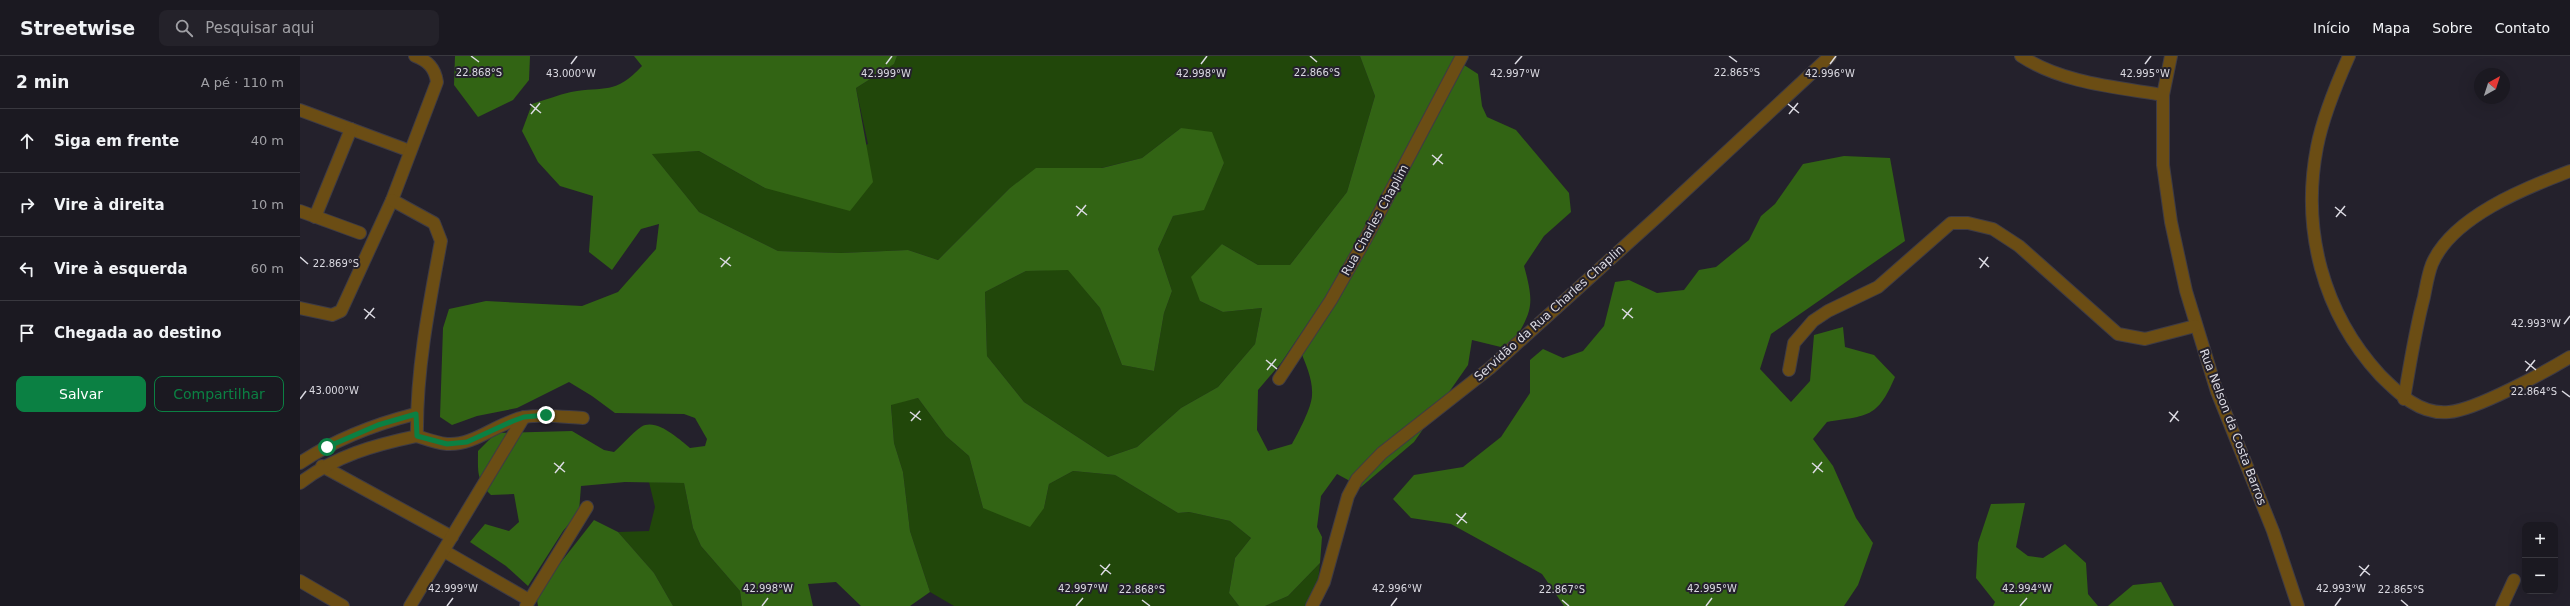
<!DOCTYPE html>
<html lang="pt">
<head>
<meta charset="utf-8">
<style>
  :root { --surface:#1b1921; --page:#24222a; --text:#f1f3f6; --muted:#a0a0a5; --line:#39383f; --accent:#0b8043 }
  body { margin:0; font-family:"DejaVu Sans",sans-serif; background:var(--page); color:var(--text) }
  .controls { position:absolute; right:12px; bottom:12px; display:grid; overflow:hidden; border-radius:8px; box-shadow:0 4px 16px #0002 }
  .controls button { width:36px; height:36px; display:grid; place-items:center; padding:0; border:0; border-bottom:1px solid var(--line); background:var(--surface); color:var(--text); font:20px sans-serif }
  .compass { position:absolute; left:2174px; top:12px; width:36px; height:36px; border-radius:50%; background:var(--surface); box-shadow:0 4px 16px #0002; rotate:39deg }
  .stop { position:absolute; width:12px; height:12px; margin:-9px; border:3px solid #0b8043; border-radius:50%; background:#fff }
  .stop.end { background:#0b8043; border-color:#fff; box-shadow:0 1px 4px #0008 }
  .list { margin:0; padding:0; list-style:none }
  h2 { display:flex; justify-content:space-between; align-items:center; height:52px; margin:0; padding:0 16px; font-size:17px }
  h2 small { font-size:13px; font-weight:400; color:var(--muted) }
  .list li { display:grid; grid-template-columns:26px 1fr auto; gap:12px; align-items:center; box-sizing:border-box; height:64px; padding:0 16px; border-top:1px solid var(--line) }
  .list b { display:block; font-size:15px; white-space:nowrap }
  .list em { font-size:13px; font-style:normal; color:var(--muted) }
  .actions { display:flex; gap:8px; padding:12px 16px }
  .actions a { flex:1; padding:9px 0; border:1px solid var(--accent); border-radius:8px; text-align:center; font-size:14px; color:var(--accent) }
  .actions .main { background:var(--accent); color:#fff }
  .icon { flex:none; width:22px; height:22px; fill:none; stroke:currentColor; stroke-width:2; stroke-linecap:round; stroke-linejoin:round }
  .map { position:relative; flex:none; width:2270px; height:550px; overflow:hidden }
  header { display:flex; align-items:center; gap:24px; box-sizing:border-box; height:56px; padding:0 20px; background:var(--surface); border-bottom:1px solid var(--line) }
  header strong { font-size:19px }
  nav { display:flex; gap:22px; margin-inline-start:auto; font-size:14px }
  .search { width:280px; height:36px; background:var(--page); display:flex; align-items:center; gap:10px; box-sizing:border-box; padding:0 14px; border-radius:8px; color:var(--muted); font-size:15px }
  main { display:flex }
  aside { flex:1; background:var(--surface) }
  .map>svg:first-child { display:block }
</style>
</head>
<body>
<header>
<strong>Streetwise</strong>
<div class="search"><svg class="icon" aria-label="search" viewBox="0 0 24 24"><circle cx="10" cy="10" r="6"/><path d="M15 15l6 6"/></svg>Pesquisar aqui</div>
<nav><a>Início</a><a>Mapa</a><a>Sobre</a><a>Contato</a></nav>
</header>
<main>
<aside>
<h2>2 min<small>A pé · 110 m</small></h2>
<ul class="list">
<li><svg class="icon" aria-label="ahead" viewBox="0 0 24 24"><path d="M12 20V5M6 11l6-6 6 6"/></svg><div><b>Siga em frente</b></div><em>40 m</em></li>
<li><svg class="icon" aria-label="right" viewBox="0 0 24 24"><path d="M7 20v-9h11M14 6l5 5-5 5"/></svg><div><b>Vire à direita</b></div><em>10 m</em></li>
<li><svg class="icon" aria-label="left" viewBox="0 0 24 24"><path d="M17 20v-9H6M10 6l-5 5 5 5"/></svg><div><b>Vire à esquerda</b></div><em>60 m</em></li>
<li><svg class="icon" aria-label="arrive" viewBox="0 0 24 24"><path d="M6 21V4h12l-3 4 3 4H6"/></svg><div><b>Chegada ao destino</b></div></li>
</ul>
<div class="actions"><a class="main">Salvar</a><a>Compartilhar</a></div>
</aside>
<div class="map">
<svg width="2270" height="550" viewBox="0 0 2270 550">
  <rect width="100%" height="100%" fill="#24212c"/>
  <g fill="#21470a">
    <path d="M597,0H1060L1075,40L1047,136L990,209H958L922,188L900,245L923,256L962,252L955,288L918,331L881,352L837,391L808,401L724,346L687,300L685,236L726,215L768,213L800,252L822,309L854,315L864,257L872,235L858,193L873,160L904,153L924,107L881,72L842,102L801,112L736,113L710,132L638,204L608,194L541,197L478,195L399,156L351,97L399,95L465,132L568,88L556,32L594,8Z"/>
    <path d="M618,342L646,380L669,400L683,452H744L749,428L773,415L815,419L878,457L889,456L930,465L951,482L935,502L929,537L939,550H654L630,536L610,475L603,416L594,387L591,348Z"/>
    <path d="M349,426L384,427L393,472L401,490L440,535L442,550H373L354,517L318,476L349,475L355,451Z"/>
    <path d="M1020,507L1017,537L1006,550H965L988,540Z"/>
  </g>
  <g fill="#326414">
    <path d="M155,0H230L229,24L213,44L178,61L154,29Z"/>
    <path d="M334,0H597L594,8L556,32L573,126L550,155L465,132L399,95L352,98L399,156L478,195L541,197L608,194L638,204L710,132L736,112H802L842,102L881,72L912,76L924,107L904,154L873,160L858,193L872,235L864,257L854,315L822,309L800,252L768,214L726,215L685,236L687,300L724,346L808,401L837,391L881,352L918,331L955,288L962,252L923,256L900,245L891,221L922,188L958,209H990L1047,136L1075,40L1060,0H1155L1144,25L1031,233L981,307L958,334L957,374L968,395L992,388C998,377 1012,351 1012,339C1013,324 1006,309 1001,296L1065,197L1164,9L1178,18L1182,50L1187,61L1216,74L1269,137L1271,156L1244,180L1224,210C1236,253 1231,256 1209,293L1172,284L1168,309L1114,386L1061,431L1037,418L1021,440L1017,471L1022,481L1020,507L988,540L965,550H939L929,537L935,502L951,482L930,465L889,456L878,457L815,419L773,415L749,428L744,452L730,471L683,452L669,400L646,380L618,342L591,349L594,387L603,416L610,475L630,536L610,550H561L536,526L508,528L513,550H442L440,535L401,490L393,472L384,427L325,426L281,430L279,456L263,475L228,530L206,510L170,486L185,468L209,475L219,466L214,438L191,439C176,425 178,414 178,395L196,377L272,375L304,394L314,396C323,388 331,378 341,371C356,361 380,384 390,392L405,390L407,383L395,362L384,358L315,357L292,340L269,326L217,352L177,360L152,369L140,361L143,272L149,253L186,245L282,250L318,236L356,193L359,168L341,173L312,214L289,196L293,140L260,130L238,106L222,75L232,48C245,44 258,39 271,36C305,30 315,39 342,10Z"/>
    <path d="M1544,100L1590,102L1605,185L1471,278L1460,313L1491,346L1510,325L1514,279L1543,271L1545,291L1574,299L1595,321C1577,363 1568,359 1527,366L1513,383L1533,410L1556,462L1573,487L1558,529L1544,550H1264L1242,518L1151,468L1111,462L1093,443L1114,419L1163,411L1201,381L1230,337V304L1243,293L1263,302L1283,295L1304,270L1315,226L1329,224L1357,237L1384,234L1399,214L1416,211L1449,184L1461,160L1475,148L1503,108Z"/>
    <path d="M1725,447L1716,491L1728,500L1743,502L1765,488L1786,507L1788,538L1798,550H1693L1695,546L1676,522L1678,487L1691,448Z"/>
    <path d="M294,464L318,476L354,517L373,550H238L236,538Z"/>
    <path d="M1861,526L1874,550H1808L1833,529Z"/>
  </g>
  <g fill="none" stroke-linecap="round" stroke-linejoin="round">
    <g stroke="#3e3b45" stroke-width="14">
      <g id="minor">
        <path d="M1721,0C1762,27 1815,31 1863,39"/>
        <path d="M1871,0L1863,39V109L1871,166L1886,235L1917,336L1973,475L1998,550"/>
        <path d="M2049,0C2036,29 2023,60 2017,91C2001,174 2023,257 2080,319C2099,338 2120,359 2149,356C2176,354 2245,316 2270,301"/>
        <path d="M0,54L110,95"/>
        <path d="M0,155L60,177"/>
        <path d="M15,161L51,73"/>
        <path d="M0,252L32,259L41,255L92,144L137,26C135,12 128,5 115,0"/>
        <path d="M1489,314L1494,287L1513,265L1528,255L1578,231L1651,167H1668L1693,173L1719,190L1818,278L1845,283L1895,270"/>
        <path d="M979,323L1031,244L1065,184L1162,0"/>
        <path d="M2104,343C2110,308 2115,275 2124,241C2126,231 2128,218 2132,208C2152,161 2225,132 2270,115"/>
        <path d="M117,380C126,383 137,387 147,388C175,390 197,366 225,361C244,358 264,361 283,362"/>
        <path d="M0,407C34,384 76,368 115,358"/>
        <path d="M22,410L152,481"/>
        <path d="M0,427C35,400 74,389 117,380C116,315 129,249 141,185L134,167L92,144"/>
        <path d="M144,495L229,544"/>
        <path d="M0,525L43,550"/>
        <path d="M110,550L224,361"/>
        <path d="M226,550L287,451"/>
        <path d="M1012,550L1024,526L1048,440L1057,423L1082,397L1190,312L1358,160L1530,0"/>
        <path d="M2202,550L2214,524"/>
      </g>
    </g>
    <use href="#minor" stroke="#6b4d14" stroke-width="12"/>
  </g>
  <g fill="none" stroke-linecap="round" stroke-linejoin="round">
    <path stroke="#0b8043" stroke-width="5" d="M27,391L78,369L116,358L117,380L147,388L167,386L213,365L224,361L246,359"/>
  </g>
  <path fill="none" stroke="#dbdae2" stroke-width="1.5" d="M171,0L179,6M1010,0L1017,6M1429,0L1437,6M271,8L277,0M586,8L592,0M901,8L907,0M1215,8L1222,0M1530,8L1536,0M1845,8L1851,0M230,48L241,57M1488,48L1499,57M231,58L240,47M1489,58L1498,47M1132,99L1143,108M1133,109L1142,98M776,150L787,159M2035,151L2046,160M777,160L786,149M2036,161L2045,150M0,201L8,208M420,202L431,210M1679,202L1689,211M421,211L430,201M1680,212L1688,201M64,253L75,262M1322,253L1333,262M65,263L74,252M1323,263L1332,252M2264,268L2270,260M966,304L977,313M2225,305L2236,314M967,314L976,303M2226,315L2235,304M2262,335L2270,341M0,343L6,335M610,356L621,364M1869,356L1879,365M611,365L620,355M1870,366L1878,355M254,407L265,416M1512,407L1523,416M255,417L264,406M1513,417L1522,406M1156,458L1167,467M1157,468L1166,457M800,509L811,518M2059,510L2070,519M801,519L810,508M2060,520L2069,509M842,544L850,550M1262,544L1269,550M2101,544L2108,550M147,550L153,542M462,550L468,542M776,550L783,542M1091,550L1097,542M1406,550L1412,542M1720,550L1727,542M2035,550L2041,542"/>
  <g text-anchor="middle" stroke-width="4" stroke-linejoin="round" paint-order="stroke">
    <g font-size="12" fill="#dbdae2" stroke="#24212c">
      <text transform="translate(1075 164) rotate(-61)" y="4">Rua Charles Chaplim</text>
      <text transform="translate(1249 257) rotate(-42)" y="4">Servidão da Rua Charles Chaplin</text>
      <text transform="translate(1933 371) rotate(69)" y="4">Rua Nelson da Costa Barros</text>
    </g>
  </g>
  <g font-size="10" text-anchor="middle" fill="#dbdae2" stroke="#24212c" stroke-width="4" stroke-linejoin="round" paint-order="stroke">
    <text x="179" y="20">22.868°S</text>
    <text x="1017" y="20">22.866°S</text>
    <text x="1437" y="20">22.865°S</text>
    <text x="271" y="21">43.000°W</text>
    <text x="901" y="21">42.998°W</text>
    <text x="1215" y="21">42.997°W</text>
    <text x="1530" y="21">42.996°W</text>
    <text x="586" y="21">42.999°W</text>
    <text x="1845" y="21">42.995°W</text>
    <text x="36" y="211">22.869°S</text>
    <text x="2236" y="271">42.993°W</text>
    <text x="34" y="338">43.000°W</text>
    <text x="2234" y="339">22.864°S</text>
    <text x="153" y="536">42.999°W</text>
    <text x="468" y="536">42.998°W</text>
    <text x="783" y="536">42.997°W</text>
    <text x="1097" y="536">42.996°W</text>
    <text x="1412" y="536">42.995°W</text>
    <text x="1727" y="536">42.994°W</text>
    <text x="2041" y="536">42.993°W</text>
    <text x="842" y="537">22.868°S</text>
    <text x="1262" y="537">22.867°S</text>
    <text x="2101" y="537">22.865°S</text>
  </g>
</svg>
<div class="controls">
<button>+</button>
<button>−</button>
</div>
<svg class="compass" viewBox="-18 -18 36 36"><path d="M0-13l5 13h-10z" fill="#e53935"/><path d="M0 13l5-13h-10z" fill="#a0a0a5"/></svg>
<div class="stop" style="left:27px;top:391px"></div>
<div class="stop end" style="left:246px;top:359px"></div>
</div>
</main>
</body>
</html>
